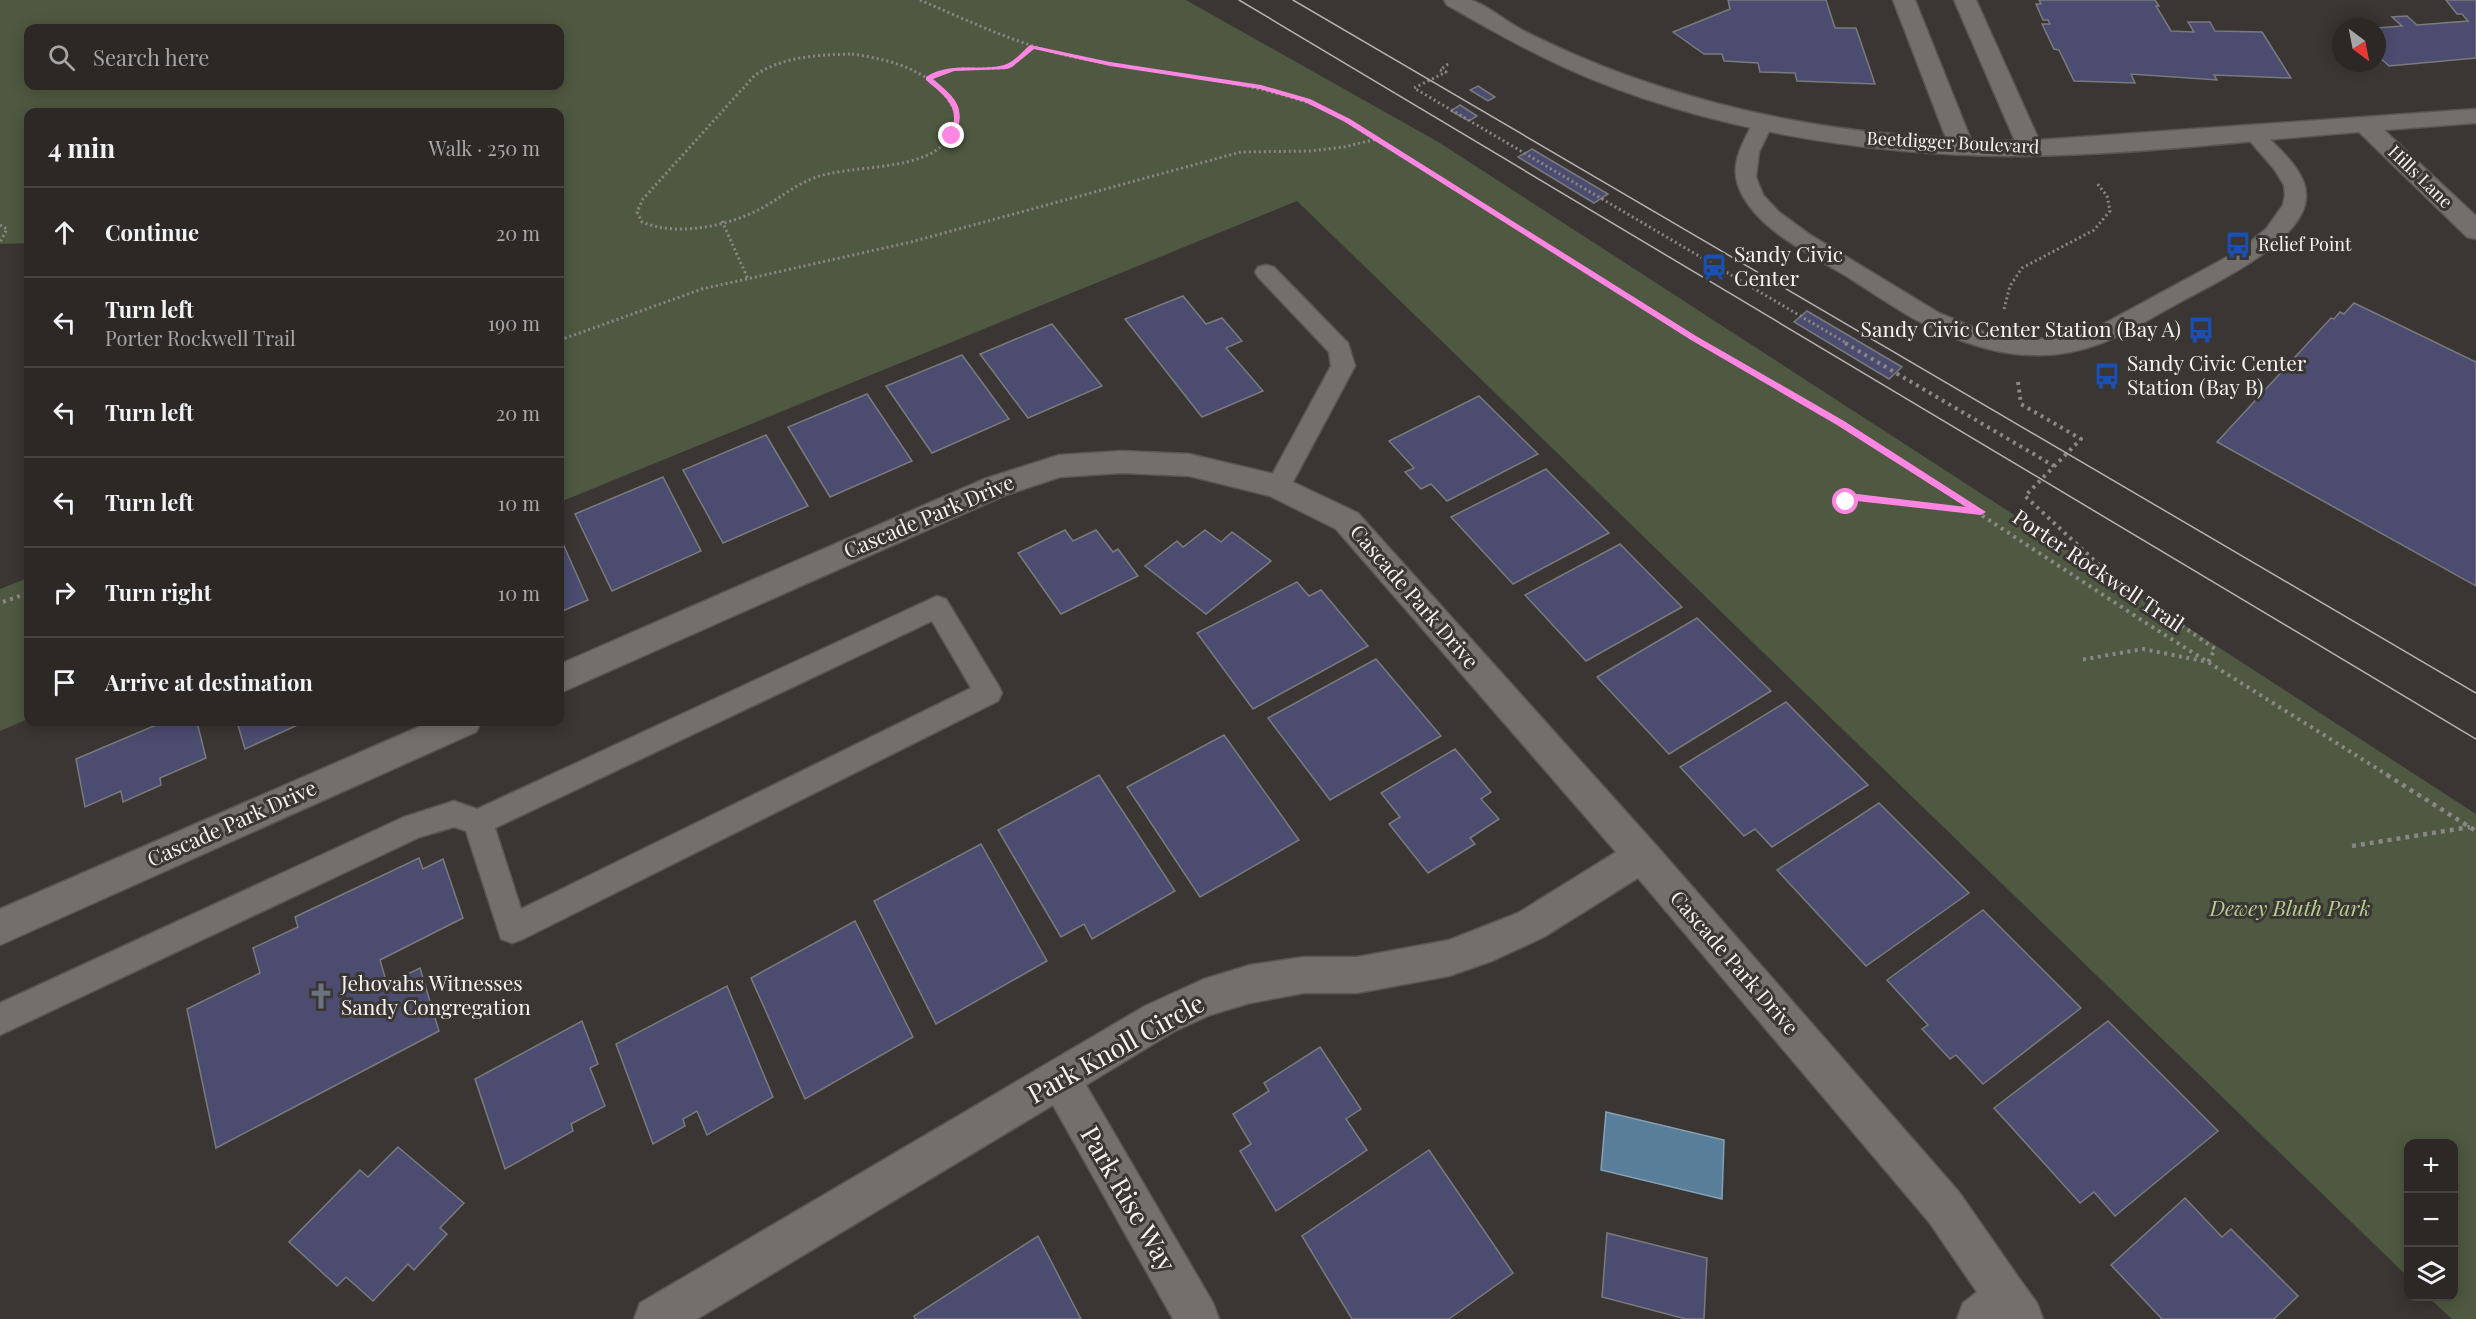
<!DOCTYPE html>
<html lang="en">
<head>
<meta charset="utf-8">
<style>
  :root { --surface:#2c2826; --page:#383432; --text:#f1f3f6; --muted:#a6a6a7; --line:#484443 }
  body { margin:0; font-family:"Playfair Display",serif; background:var(--page); color:var(--text) }
  .controls { position:absolute; right:18px; bottom:18px; display:grid; overflow:hidden; border-radius:12px; box-shadow:0 3px 15px #0003 }
  .controls button { width:54px; height:54px; display:grid; place-items:center; padding:0; border:0; border-bottom:2px solid var(--line); background:var(--surface); color:var(--text); font:30px sans-serif }
  .compass { position:absolute; left:2332px; top:18px; width:54px; height:54px; border-radius:50%; background:var(--surface); box-shadow:0 3px 15px #0003; rotate:148deg }
  .stop { position:absolute; width:18px; height:18px; margin:-14px; border:4px solid #fd86e2; border-radius:50%; background:#fff }
  .stop.end { background:#fd86e2; border-color:#fff; box-shadow:0 2px 6px #0008 }
  .list { margin:0; padding:0; list-style:none }
  h2 { display:flex; justify-content:space-between; align-items:center; height:78px; margin:0; padding:0 24px; font-size:26px }
  h2 small { font-size:20px; font-weight:400; color:var(--muted) }
  .list li { display:grid; grid-template-columns:39px 1fr auto; gap:18px; align-items:center; box-sizing:border-box; height:90px; padding:0 24px; border-top:2px solid var(--line) }
  .list b { display:block; font-size:22px; white-space:nowrap }
  .list p { margin:0; font-size:20px; white-space:nowrap; color:var(--muted) }
  .list em { font-size:20px; font-style:normal; color:var(--muted) }
  .icon { flex:none; width:33px; height:33px; fill:none; stroke:currentColor; stroke-width:2; stroke-linecap:round; stroke-linejoin:round }
  .map { position:relative; flex:none; width:2476px; height:1319px; overflow:hidden }
  .search { position:absolute; background:var(--surface); box-shadow:0 3px 15px #0003; left:24px; top:24px; width:540px; height:66px; display:flex; align-items:center; gap:15px; box-sizing:border-box; padding:0 21px; border-radius:12px; color:var(--muted); font-size:22px }
  .panel { position:absolute; background:var(--surface); box-shadow:0 3px 15px #0003; left:24px; top:108px; width:540px; height:618px; border-radius:12px }
  .map>svg:first-child { display:block }
</style>
</head>
<body>
<div class="map">
<svg width="2476" height="1319" viewBox="0 0 2476 1319">
  <rect width="100%" height="100%" fill="#3a3633"/>
  <g fill="#4f5840" fill-rule="evenodd">
    <path d="M0,0H1186L1440,143L2476,814V1319H2452L2428,1297L2454,1296V1144H2408V1277L1297,201L560,502V112H28V243L0,244ZM28,28H560V86H28Z"/>
    <path d="M28,578V719L0,731V589Z"/>
  </g>
  <path fill="#587e99" stroke="#87a1b4" stroke-width="1.5" d="M1606,1112L1724,1140L1722,1199L1601,1170Z"/>
  <g fill="#4c4c70" stroke="#797a7e" stroke-width="1.5">
    <path d="M1728,0H1826L1835,28H1856L1875,84L1797,81L1795,73L1760,72L1758,63L1724,61L1722,54H1704L1673,32L1730,9Z"/>
    <path d="M2039,0H2155L2159,6H2156L2171,31L2194,32L2188,22H2210L2215,31L2262,32L2291,78L2214,75L2217,80L2131,74L2135,83L2074,81L2059,50L2054,49L2042,24H2050L2048,20H2043L2036,4H2041Z"/>
    <path d="M2446,0H2476V58L2389,66L2377,55V28L2402,26L2392,17L2407,16L2417,25L2468,21L2462,14H2457Z"/>
    <path d="M1478,86L1495,97L1488,101L1470,90Z"/>
    <path d="M1460,105L1477,116L1469,121L1451,111Z"/>
    <path d="M1532,149L1608,194L1594,203L1518,157Z"/>
    <path d="M1183,296L1206,324L1222,318L1242,341L1226,348L1263,391L1202,417L1125,319Z"/>
    <path d="M2354,303L2476,362V586L2217,442L2331,318L2334,319L2340,312L2344,314Z"/>
    <path d="M1807,311L1902,367L1889,379L1794,322Z"/>
    <path d="M1052,324L1102,386L1028,418L980,354Z"/>
    <path d="M962,355L1009,419L932,453L886,386Z"/>
    <path d="M867,394L912,461L830,497L788,427Z"/>
    <path d="M1479,396L1538,454L1447,501L1431,484L1421,489L1405,472L1414,468L1389,441Z"/>
    <path d="M766,435L808,506L723,543L683,470Z"/>
    <path d="M1546,469L1609,533L1513,584L1451,517Z"/>
    <path d="M663,477L701,551L612,591L575,514Z"/>
    <path d="M1065,530L1073,541L1096,530L1113,552L1118,549L1138,576L1061,614L1018,553Z"/>
    <path d="M1205,530L1221,542L1232,532L1271,561L1206,614L1145,566L1177,541L1183,547Z"/>
    <path d="M560,537L588,600L560,612Z"/>
    <path d="M1620,544L1682,607L1586,661L1525,595Z"/>
    <path d="M1297,582L1309,596L1321,590L1368,646L1253,709L1197,633Z"/>
    <path d="M1697,618L1771,691L1669,754L1597,677Z"/>
    <path d="M1376,659L1441,736L1330,800L1268,718Z"/>
    <path d="M1786,702L1868,785L1772,847L1755,829L1744,836L1680,767Z"/>
    <path d="M163,722H197L206,758L160,778L161,785L123,802L121,791L85,807L76,759Z"/>
    <path d="M237,722H304L245,749Z"/>
    <path d="M1224,735L1299,840L1200,897L1127,787Z"/>
    <path d="M1455,749L1491,792L1481,799L1499,819L1470,838L1475,844L1428,873L1389,824L1400,817L1381,793Z"/>
    <path d="M1099,775L1175,891L1092,939L1084,924L1061,937L998,830Z"/>
    <path d="M1879,803L1969,893L1866,966L1777,870Z"/>
    <path d="M981,844L1047,961L936,1024L874,901Z"/>
    <path d="M419,858L423,869L443,859L463,918L380,960L387,984L420,968L439,1031L216,1148L187,1009L260,973L253,948L298,927L295,917Z"/>
    <path d="M1983,910L2081,1008L1983,1084L1956,1055L1950,1059L1922,1029L1928,1025L1887,980Z"/>
    <path d="M855,921L913,1037L805,1099L751,978Z"/>
    <path d="M727,986L773,1097L707,1135L697,1111L683,1119L685,1126L653,1144L616,1044Z"/>
    <path d="M582,1021L598,1064L590,1068L605,1106L571,1124L573,1131L505,1169L475,1079Z"/>
    <path d="M2108,1021L2218,1131L2115,1216L2094,1192L2080,1203L1994,1108Z"/>
    <path d="M1320,1047L1361,1109L1346,1119L1367,1150L1276,1211L1240,1151L1251,1144L1233,1114L1269,1091L1264,1083Z"/>
    <path d="M398,1147L464,1203L440,1228L447,1234L414,1270L408,1264L373,1301L346,1277L337,1286L289,1242L360,1170L368,1177Z"/>
    <path d="M1429,1150L1513,1273L1449,1319H1352L1302,1236Z"/>
    <path d="M2185,1198L2222,1237L2231,1229L2298,1296L2274,1319H2162L2111,1265Z"/>
    <path d="M1607,1233L1707,1258L1704,1319H1686L1602,1297Z"/>
    <path d="M1038,1236L1081,1319H915L914,1316Z"/>
  </g>
  <g fill="none" stroke-linecap="round" stroke-linejoin="round">
    <g stroke="#585653" stroke-width="3">
      <g id="service">
        <path d="M1764,115L1771,117L1774,121L1759,152L1756,177L1763,195L1779,212L1809,234L1939,313L1987,333L2030,339L2060,338L2096,328L2240,250L2266,229L2283,205L2285,195L2284,185L2274,169L2243,133L2246,129H2260C2275,146 2306,169 2306,195C2307,242 2210,285 2175,305C2150,318 2126,335 2099,344C2077,352 2055,356 2032,355C2007,355 1981,348 1957,339C1919,325 1885,301 1851,279C1814,256 1752,228 1738,185C1730,162 1744,141 1754,121L1757,117Z"/>
        <path d="M1266,265L1274,267L1348,343L1355,366L1287,493L1278,495L1269,493L1266,486L1331,366L1329,352L1258,277L1255,272L1258,267Z"/>
        <path d="M937,596L946,599L998,685L1002,693L998,701L523,939L512,943L501,939L466,831L454,827L420,837L0,1035V1003L404,817L454,801L477,809ZM932,621L971,688L521,909L495,828Z"/>
      </g>
    </g>
    <g stroke="#585653" stroke-width="3">
      <g id="minor">
        <path d="M1444,0C1452,0 1463,0 1471,0C1487,5 1507,22 1522,30C1564,51 1608,70 1652,84C1747,116 1847,133 1946,138L1893,0H1915L1971,140L2015,141L1954,0H1976L2039,140L2476,109V123L2384,130L2476,216V239L2467,237L2359,132C2243,141 2126,156 2010,156C1864,155 1702,129 1568,69C1526,50 1487,28 1447,5Z"/>
        <path d="M1122,451L1189,454L1278,475L1358,513L1655,844L1959,1192L2021,1281L2037,1303L2043,1319H1957L1963,1303L1977,1292L1929,1222L1638,878L1544,937L1492,961L1449,976L1357,993H1304L1250,1003L1210,1015L1173,1032L1086,1085L1213,1303L1219,1319H1173L1053,1105L697,1319H634L640,1303L1145,1006L1204,979L1250,965L1304,957H1357L1449,940L1518,913L1616,852L1336,529L1270,496L1189,476L1122,473L1060,477L1006,495L560,693V664L984,479L1059,455Z"/>
        <path d="M430,722H481L476,732L0,945V909Z"/>
      </g>
    </g>
    <g stroke="#8a8784" stroke-width="3" stroke-dasharray="2 3" stroke-linecap="butt">
      <path d="M920,0C971,22 1023,47 1078,58C1163,75 1246,78 1328,110L1704,344"/>
      <path d="M852,54C898,61 939,72 958,118C956,123 954,130 951,135C928,174 852,163 814,178C795,185 780,198 762,208C729,226 678,237 642,222L637,212L643,199L755,75C785,56 817,55 852,54Z"/>
      <path d="M1448,64L1440,70L1446,72L1414,88L1848,344"/>
      <path d="M929,78L955,69L1004,68L1010,66L1032,47"/>
      <path d="M722,221L748,279"/>
      <path d="M0,225L7,229L0,242"/>
      <path d="M2004,309L2010,286L2022,268L2094,230L2110,211L2107,196L2096,182"/>
      <path d="M560,340L702,289L911,242L1241,152L1310,151L1344,147L1377,139"/>
    </g>
    <g stroke="#8a8784" stroke-width="4" stroke-dasharray="3 4.5" stroke-linecap="butt">
      <path d="M1701,343L1841,423L2149,625L2389,776"/>
      <path d="M1845,343L2054,466"/>
      <path d="M2018,382L2021,404L2081,439L2025,496L2110,575L2215,649L2208,662L2143,649L2080,660"/>
      <path d="M1846,502L1857,497L1979,512"/>
      <path d="M3,602L28,593"/>
    </g>
    <g stroke="#8a8784" stroke-width="4.5" stroke-dasharray="4 5" stroke-linecap="butt">
      <path d="M2387,775L2476,831"/>
      <path d="M2352,846L2470,827"/>
    </g>
    <use href="#service" fill="#736f6b" fill-rule="evenodd"/>
    <use href="#minor" fill="#736f6b" fill-rule="evenodd"/>
    <g stroke="#b4b1af" stroke-width="1.5">
      <path d="M1239,0L2476,739"/>
      <path d="M1293,0L2476,693"/>
    </g>
  </g>
  <path fill="#fd86e2" d="M1030,45L1110,62L1261,85L1310,99L1350,119L1696,336L1844,421L1986,512L1981,515L1857,501L1843,504V499L1857,494L1966,507L1837,425L1691,340L1345,122L1305,102L1260,89L1110,66L1034,49L1012,67L1007,69L954,71L933,79C955,98 966,105 956,136L950,137C950,131 954,125 954,119C955,101 937,90 926,80V77C951,61 978,72 1004,65C1013,63 1023,51 1030,45Z"/>
  <defs>
    <g id="bus-bare" transform="scale(2.07)"><path d="M-5-6H5V4H4V6H2V4H-2V6H-4V4H-5ZM-3.5-4V0h7V-4ZM-3.5 1.2v1.5H-2V1.2ZM2 1.2v1.5H3.5V1.2Z" fill="#1a4fb4" stroke="#3a3633" stroke-width="2.5" paint-order="stroke"/></g>
    <g id="station-bare" transform="scale(2.07)"><path d="M-3-6H3Q5-6 5-4V2Q5 4 3 4L4.5 6H3L1.5 4h-3L-3 6H-4.5L-3 4Q-5 4-5 2V-4Q-5-6-3-6ZM-3.5-4v3h7v-3ZM-3.5 1v1.5H-2V1ZM2 1v1.5H3.5V1Z" fill="#1a4fb4" stroke="#3a3633" stroke-width="2.5" paint-order="stroke"/></g>
    <g id="church-bare" transform="scale(2.07)"><path d="M-1.2-6h2.4v3.5h3.3v2.4h-3.3V6h-2.4V-.1h-3.3v-2.4h3.3Z" fill="#6b7280" stroke="#3a3633" stroke-width="2.5" paint-order="stroke"/></g>
  </defs>
  <g fill-rule="evenodd">
    <use href="#bus-bare" x="2238" y="245"/>
    <use href="#station-bare" x="1714" y="267"/>
    <use href="#bus-bare" x="2201" y="330"/>
    <use href="#bus-bare" x="2107" y="376"/>
    <use href="#church-bare" x="321" y="996"/>
  </g>
  <g text-anchor="middle" stroke-width="6" stroke-linejoin="round" paint-order="stroke">
    <g font-size="18" fill="#f6f4f2" stroke="#3a3633">
      <text transform="translate(1953 143) rotate(3)" y="6">Beetdigger Boulevard</text>
      <text transform="translate(2420 177) rotate(44)" y="6">Hills Lane</text>
    </g>
    <g font-size="18" fill="#f6f4f2" stroke="#3a3633" text-anchor="start">
      <text x="2258" y="251">Relief Point</text>
    </g>
    <g font-size="21" fill="#f6f4f2" stroke="#3a3633" text-anchor="start">
      <text x="1734" y="262">Sandy Civic<tspan x="1734" dy="24">Center</tspan></text>
      <text x="2181" y="337" text-anchor="end">Sandy Civic Center Station (Bay A)</text>
      <text x="2127" y="371">Sandy Civic Center<tspan x="2127" dy="24">Station (Bay B)</tspan></text>
      <text x="341" y="991">Jehovahs Witnesses<tspan x="341" dy="24">Sandy Congregation</tspan></text>
    </g>
    <g font-size="21" fill="#f6f4f2" stroke="#3a3633">
      <text transform="translate(929 517) rotate(-23)" y="7">Cascade Park Drive</text>
      <text transform="translate(2098 571) rotate(34)" y="7">Porter Rockwell Trail</text>
      <text transform="translate(1414 597) rotate(49)" y="7">Cascade Park Drive</text>
      <text transform="translate(232 824) rotate(-24)" y="7">Cascade Park Drive</text>
      <text transform="translate(1734 963) rotate(49)" y="7">Cascade Park Drive</text>
    </g>
    <g font-size="21" font-style="italic" fill="#b7ce8e" stroke="#3a3633">
      <text x="2290" y="916">Dewey Bluth Park</text>
    </g>
    <g font-size="26" fill="#f6f4f2" stroke="#3a3633">
      <text transform="translate(1116 1049) rotate(-29)" y="9">Park Knoll Circle</text>
      <text transform="translate(1128 1199) rotate(60)" y="9">Park Rise Way</text>
    </g>
  </g>
</svg>
<div class="controls">
<button>+</button>
<button>−</button>
<button><svg class="icon" aria-label="layers" viewBox="0 0 24 24"><path d="M12 4l9 5-9 5-9-5zM3 14l9 5 9-5"/></svg></button>
</div>
<svg class="compass" viewBox="-18 -18 36 36"><path d="M0-13l5 13h-10z" fill="#e53935"/><path d="M0 13l5-13h-10z" fill="#a6a6a7"/></svg>
<div class="stop" style="left:1846px;top:502px"></div>
<div class="stop end" style="left:952px;top:136px"></div>
<div class="search"><svg class="icon" aria-label="search" viewBox="0 0 24 24"><circle cx="10" cy="10" r="6"/><path d="M15 15l6 6"/></svg>Search here</div>
<section class="panel">
<h2>4 min<small>Walk · 250 m</small></h2>
<ul class="list">
<li><svg class="icon" aria-label="ahead" viewBox="0 0 24 24"><path d="M12 20V5M6 11l6-6 6 6"/></svg><div><b>Continue</b></div><em>20 m</em></li>
<li><svg class="icon" aria-label="left" viewBox="0 0 24 24"><path d="M17 20v-9H6M10 6l-5 5 5 5"/></svg><div><b>Turn left</b><p>Porter Rockwell Trail</p></div><em>190 m</em></li>
<li><svg class="icon" aria-label="left" viewBox="0 0 24 24"><path d="M17 20v-9H6M10 6l-5 5 5 5"/></svg><div><b>Turn left</b></div><em>20 m</em></li>
<li><svg class="icon" aria-label="left" viewBox="0 0 24 24"><path d="M17 20v-9H6M10 6l-5 5 5 5"/></svg><div><b>Turn left</b></div><em>10 m</em></li>
<li><svg class="icon" aria-label="right" viewBox="0 0 24 24"><path d="M7 20v-9h11M14 6l5 5-5 5"/></svg><div><b>Turn right</b></div><em>10 m</em></li>
<li><svg class="icon" aria-label="arrive" viewBox="0 0 24 24"><path d="M6 21V4h12l-3 4 3 4H6"/></svg><div><b>Arrive at destination</b></div></li>
</ul>
</section>
</div>
</body>
</html>
